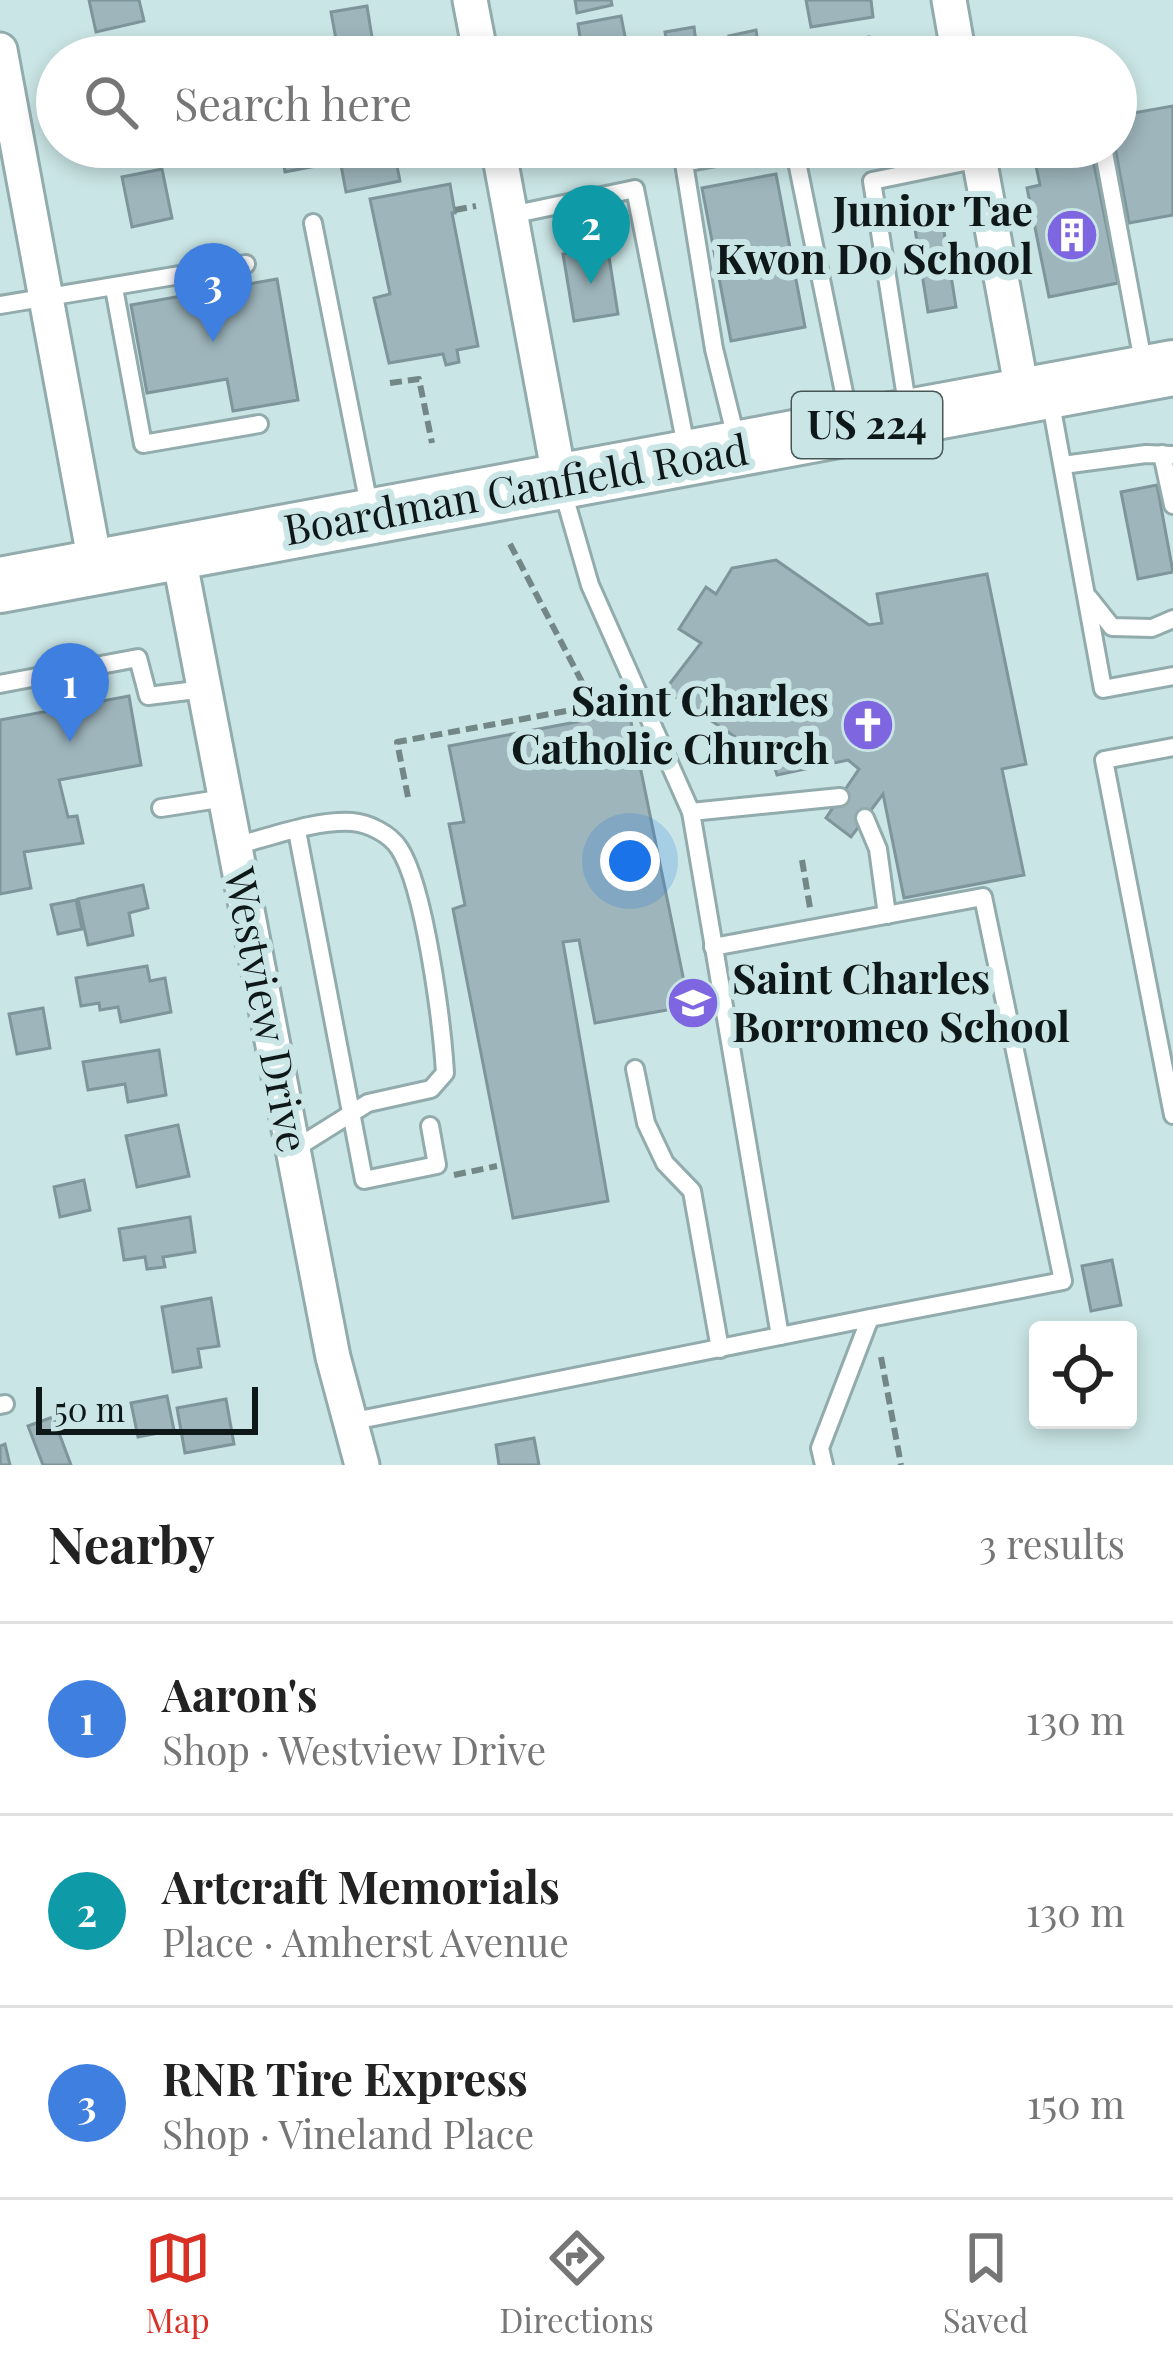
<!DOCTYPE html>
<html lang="en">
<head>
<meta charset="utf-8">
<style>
  :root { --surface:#fff; --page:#f2f2f2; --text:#222; --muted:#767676; --line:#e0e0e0; --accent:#d93025 }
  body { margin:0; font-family:"Playfair Display",serif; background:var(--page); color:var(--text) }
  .controls { position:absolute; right:36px; bottom:36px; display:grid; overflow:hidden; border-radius:12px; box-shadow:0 6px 18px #0003 }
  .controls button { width:108px; height:108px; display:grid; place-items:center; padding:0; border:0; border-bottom:3px solid var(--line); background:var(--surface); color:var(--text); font:60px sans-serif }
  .scale { position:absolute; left:36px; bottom:30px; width:222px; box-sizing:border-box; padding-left:12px; border:6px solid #0f1819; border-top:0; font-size:33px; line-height:42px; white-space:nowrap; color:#0f1819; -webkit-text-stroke:9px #cae5e5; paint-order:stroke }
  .you { position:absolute; left:630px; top:861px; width:42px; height:42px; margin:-30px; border:9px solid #fff; border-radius:50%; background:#1a73e8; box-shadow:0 0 0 18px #1a73e833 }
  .badge { display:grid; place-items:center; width:78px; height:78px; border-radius:50%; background:var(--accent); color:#fff; font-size:39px; font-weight:700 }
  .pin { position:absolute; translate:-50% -99px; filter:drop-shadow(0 3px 6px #0008) }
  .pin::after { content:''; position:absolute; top:63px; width:42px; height:36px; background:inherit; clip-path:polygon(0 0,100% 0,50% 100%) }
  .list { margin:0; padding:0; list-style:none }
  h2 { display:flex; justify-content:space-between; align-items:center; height:156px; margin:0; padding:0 48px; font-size:51px }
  h2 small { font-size:39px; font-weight:400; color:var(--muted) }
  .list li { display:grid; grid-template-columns:78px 1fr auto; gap:36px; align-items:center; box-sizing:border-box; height:192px; padding:0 48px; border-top:3px solid var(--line) }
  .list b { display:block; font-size:45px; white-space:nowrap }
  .list p { margin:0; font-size:39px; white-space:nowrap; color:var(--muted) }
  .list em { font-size:39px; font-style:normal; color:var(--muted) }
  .icon { flex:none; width:66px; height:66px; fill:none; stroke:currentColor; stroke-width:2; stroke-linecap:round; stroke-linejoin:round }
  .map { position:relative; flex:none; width:1173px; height:1465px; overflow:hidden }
  .search { position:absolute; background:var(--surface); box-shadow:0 6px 18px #0003; left:36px; right:36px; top:36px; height:132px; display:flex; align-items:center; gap:30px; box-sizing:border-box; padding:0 42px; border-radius:66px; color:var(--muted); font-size:45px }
  .sheet { height:732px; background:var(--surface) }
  nav { display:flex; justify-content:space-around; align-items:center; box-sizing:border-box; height:168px; border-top:3px solid var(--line); background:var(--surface); font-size:33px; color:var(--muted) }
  nav a { display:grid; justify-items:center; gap:6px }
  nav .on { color:var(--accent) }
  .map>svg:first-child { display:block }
</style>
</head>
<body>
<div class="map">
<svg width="1173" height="1465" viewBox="0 0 1173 1465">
  <rect width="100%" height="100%" fill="#cae5e5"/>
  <g fill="#9db5bb" stroke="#7d959b" stroke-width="3">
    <path d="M89,0H139L144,21L96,32Z"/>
    <path d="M575,0H611L612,5L577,13Z"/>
    <path d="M806,0H871L873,17L811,27Z"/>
    <path d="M367,6L374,50L339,56L331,12Z"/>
    <path d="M621,16L629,57H583L578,24Z"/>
    <path d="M694,27L698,57H669L665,32Z"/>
    <path d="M756,30L759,50L734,56L729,36Z"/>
    <path d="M869,37L872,57H833L831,44Z"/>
    <path d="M138,40L141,57H101L99,46Z"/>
    <path d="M1173,106V215L1129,223L1115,147L1116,116Z"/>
    <path d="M117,147H158L159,151L119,159Z"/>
    <path d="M281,147H317L321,165L285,172Z"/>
    <path d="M408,147L411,163L397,166L400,181L346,192L338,149Z"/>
    <path d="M1092,155L1118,283L1049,297L1027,188L1040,185L1036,166Z"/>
    <path d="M162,169L172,218L132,227L122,177Z"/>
    <path d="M776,174L805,327L731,341L702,188Z"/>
    <path d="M450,184L455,213H452L478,346L457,350L459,362L446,365L443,354L389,363L374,298L390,294L370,199Z"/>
    <path d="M604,225L618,314L574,321L563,254L569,253L565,232Z"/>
    <path d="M943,225L956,307L928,312L915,229Z"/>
    <path d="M277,279L298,400L233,411L227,379L147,393L131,305Z"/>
    <path d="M1157,485L1173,572L1138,579L1121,492Z"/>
    <path d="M776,560L869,625L882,623L877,594L987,574L1026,764L1002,769L1024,875L904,898L883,794L851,837L826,818L859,769L848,760L777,775L773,762L665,690L701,643L679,629L706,587L716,594L732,568Z"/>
    <path d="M129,696L141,765L59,780L68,817L77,816L83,843L24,852L31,888L0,894V720Z"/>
    <path d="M629,712L689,1006L595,1023L579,940L563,942L608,1201L513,1218L453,909L465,905L449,824L464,822L449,746Z"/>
    <path d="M143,885L148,908L129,913L133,935L88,945L78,899Z"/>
    <path d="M76,900L82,929L58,934L51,905Z"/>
    <path d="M147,966L150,981L165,978L171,1012L121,1022L118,1007L100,1010L99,1003L81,1006L76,978Z"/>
    <path d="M43,1008L50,1048L17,1054L9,1014Z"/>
    <path d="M159,1050L166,1095L128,1102L125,1084L88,1090L83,1062Z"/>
    <path d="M178,1125L189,1176L137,1187L126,1136Z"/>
    <path d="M84,1180L90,1210L60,1217L54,1187Z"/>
    <path d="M190,1217L195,1252L163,1257L165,1267L147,1269L145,1257L124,1260L119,1229Z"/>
    <path d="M1112,1260L1121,1305L1091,1311L1082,1266Z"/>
    <path d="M211,1298L219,1346L198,1349L201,1367L173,1372L162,1307Z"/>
    <path d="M167,1396L174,1430L138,1437L131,1403Z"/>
    <path d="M226,1399L234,1444L185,1453L177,1408Z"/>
    <path d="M53,1417L71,1465H43L28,1426Z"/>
    <path d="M534,1438L539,1465H499L496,1445Z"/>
    <path d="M5,1444L10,1465H0V1446Z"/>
  </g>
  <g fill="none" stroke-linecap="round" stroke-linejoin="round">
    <g stroke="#92abac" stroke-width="22">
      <g id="service">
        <path d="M794,147L850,422"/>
        <path d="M1103,147L1144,367"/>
        <path d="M511,215L635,189L687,451"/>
        <path d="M313,223L370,510"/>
        <path d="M114,288L143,444L259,424"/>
        <path d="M0,305L246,264"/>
        <path d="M1050,398L1103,689L1173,676"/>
        <path d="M908,410L872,181L979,159"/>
        <path d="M737,442L714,349L684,163L769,147"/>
        <path d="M1162,454L1173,505"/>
        <path d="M1063,465L1146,454L1173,455"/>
        <path d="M562,488L590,585L691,812L780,1336"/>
        <path d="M1089,598L1112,627L1152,628L1173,619"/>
        <path d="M0,684L138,658L148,696L204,689"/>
        <path d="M1173,747L1104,760L1173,1115"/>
        <path d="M161,808L225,798"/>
        <path d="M691,812L840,797"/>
        <path d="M865,818L878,849L887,915"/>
        <path d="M297,831L364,1180L437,1165L430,1126"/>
        <path d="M234,846C271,837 314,820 352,822C368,823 390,834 399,848C425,887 442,1024 445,1073L431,1089L368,1103L293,1150"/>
        <path d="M713,947L983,897L1063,1281L870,1318"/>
        <path d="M635,1069L646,1123L665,1163L692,1191L720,1349"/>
        <path d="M0,1405L5,1404"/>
        <path d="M349,1422L870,1318L820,1448L824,1465"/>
      </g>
    </g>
    <g stroke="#92abac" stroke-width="39">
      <g id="minor">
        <path d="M470,0L481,57"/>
        <path d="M949,0L959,57"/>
        <path d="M0,50L96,568"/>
        <path d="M498,147L560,481"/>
        <path d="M977,147L1023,396"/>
        <path d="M178,552L333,1357L362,1465"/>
      </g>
    </g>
    <g stroke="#92abac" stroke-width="60">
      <path id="primary" d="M0,585L1173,368"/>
    </g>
    <g stroke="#748787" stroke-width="6" stroke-dasharray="12 6" stroke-linecap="butt">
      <path d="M455,210L476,206"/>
      <path d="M390,383L419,379L432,443"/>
      <path d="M510,544L594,705"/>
      <path d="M408,797L397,742L621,701"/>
      <path d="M802,860L810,908"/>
      <path d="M454,1175L497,1166"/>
      <path d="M881,1357L901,1465"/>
    </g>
    <use href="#service" stroke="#fff" stroke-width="16"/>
    <use href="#minor" stroke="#fff" stroke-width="33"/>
    <use href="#primary" stroke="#fff" stroke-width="54"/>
  </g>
  <defs>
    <g id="building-disc" transform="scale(2.7)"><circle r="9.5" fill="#7e66e1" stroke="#cae5e5"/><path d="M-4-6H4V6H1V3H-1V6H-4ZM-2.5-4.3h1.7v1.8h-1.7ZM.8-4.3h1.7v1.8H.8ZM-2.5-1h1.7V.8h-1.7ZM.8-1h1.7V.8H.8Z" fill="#fff"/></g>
    <g id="church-disc" transform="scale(2.7)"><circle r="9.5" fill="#7e66e1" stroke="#cae5e5"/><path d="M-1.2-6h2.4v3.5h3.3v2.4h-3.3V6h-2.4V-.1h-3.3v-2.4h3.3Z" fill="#fff"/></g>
    <g id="school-disc" transform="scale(2.7)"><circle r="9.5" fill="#7e66e1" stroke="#cae5e5"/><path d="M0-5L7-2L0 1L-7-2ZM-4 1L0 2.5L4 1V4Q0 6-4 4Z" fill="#fff"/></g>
  </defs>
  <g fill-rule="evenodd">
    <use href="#building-disc" x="1072" y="235"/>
    <use href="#church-disc" x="868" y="725"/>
    <use href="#school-disc" x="693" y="1003"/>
  </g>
  <g text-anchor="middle" stroke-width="12" stroke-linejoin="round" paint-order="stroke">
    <rect fill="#cae5e5" stroke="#475656" stroke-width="3" x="792" y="392" width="150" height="66" rx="9"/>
    <g font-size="39" font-weight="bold" fill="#0f1819">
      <text x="867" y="439">US 224</text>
    </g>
    <g font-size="42" font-weight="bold" fill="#0f1819" stroke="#cae5e5" text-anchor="end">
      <text x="1033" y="226">Junior Tae<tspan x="1033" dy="48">Kwon Do School</tspan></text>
      <text x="829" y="716">Saint Charles<tspan x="829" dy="48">Catholic Church</tspan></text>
      <text x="732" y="994" text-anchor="start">Saint Charles<tspan x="732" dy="48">Borromeo School</tspan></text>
    </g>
    <g font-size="42" fill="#0f1819" stroke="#cae5e5">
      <text transform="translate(516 490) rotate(-10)" y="15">Boardman Canfield Road</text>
      <text transform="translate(266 1010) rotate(79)" y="15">Westview Drive</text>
    </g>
  </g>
</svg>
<div class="controls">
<button><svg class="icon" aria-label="locate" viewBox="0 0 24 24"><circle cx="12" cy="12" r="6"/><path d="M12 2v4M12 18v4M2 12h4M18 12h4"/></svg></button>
</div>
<div class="scale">50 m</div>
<div class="you"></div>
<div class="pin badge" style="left:70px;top:742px;background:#3f7fe0">1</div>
<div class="pin badge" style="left:591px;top:284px;background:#0f9aa8">2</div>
<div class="pin badge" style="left:213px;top:342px;background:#3f7fe0">3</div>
<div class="search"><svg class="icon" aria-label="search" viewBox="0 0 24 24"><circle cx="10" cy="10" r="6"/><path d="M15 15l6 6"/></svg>Search here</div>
</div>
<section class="sheet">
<h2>Nearby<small>3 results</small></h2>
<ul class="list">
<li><span class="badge" style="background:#3f7fe0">1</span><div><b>Aaron's</b><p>Shop · Westview Drive</p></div><em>130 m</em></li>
<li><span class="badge" style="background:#0f9aa8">2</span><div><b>Artcraft Memorials</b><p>Place · Amherst Avenue</p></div><em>130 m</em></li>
<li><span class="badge" style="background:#3f7fe0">3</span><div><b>RNR Tire Express</b><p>Shop · Vineland Place</p></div><em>150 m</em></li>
</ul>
</section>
<nav>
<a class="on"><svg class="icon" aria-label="map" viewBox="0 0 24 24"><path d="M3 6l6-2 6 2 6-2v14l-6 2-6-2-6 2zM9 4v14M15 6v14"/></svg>Map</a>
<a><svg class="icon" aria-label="directions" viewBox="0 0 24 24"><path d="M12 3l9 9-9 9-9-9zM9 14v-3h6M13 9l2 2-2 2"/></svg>Directions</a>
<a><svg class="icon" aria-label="saved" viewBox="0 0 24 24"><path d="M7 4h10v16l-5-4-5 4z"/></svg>Saved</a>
</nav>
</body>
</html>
